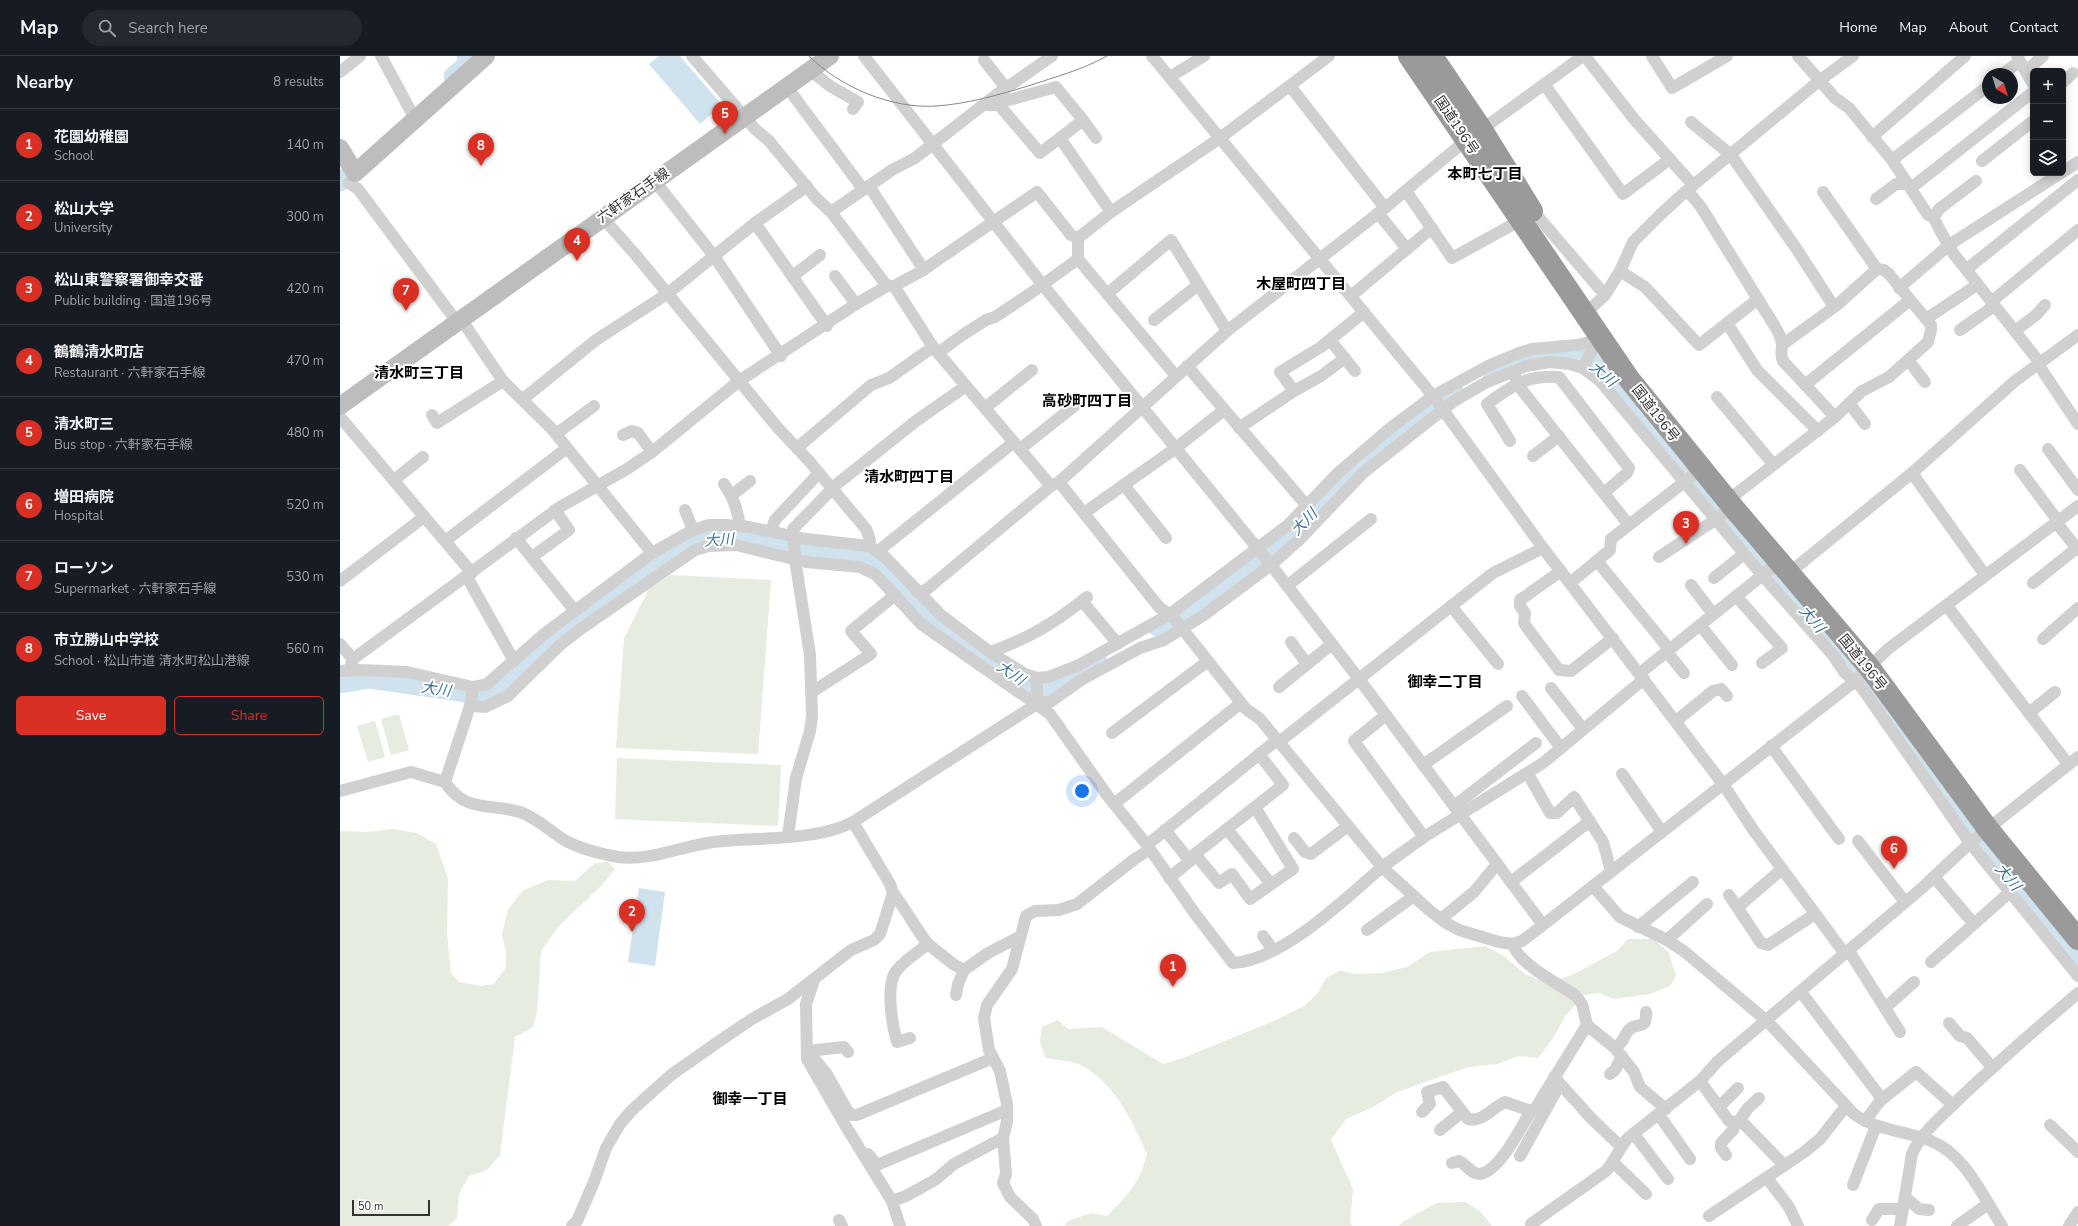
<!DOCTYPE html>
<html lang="en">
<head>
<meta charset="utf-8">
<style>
  :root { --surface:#171b24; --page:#242831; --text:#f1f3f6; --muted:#9ea1a6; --line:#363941; --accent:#d93025 }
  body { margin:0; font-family:"Nunito Sans","Noto Sans JP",sans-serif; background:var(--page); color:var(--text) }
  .controls { position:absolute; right:12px; top:12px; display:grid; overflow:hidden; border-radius:6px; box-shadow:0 2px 10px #0003 }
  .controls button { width:36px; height:36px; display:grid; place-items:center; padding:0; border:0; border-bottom:1px solid var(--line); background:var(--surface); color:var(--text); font:20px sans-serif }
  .compass { position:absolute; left:1642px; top:12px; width:36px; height:36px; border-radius:50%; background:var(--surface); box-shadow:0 2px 10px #0003; rotate:142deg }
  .scale { position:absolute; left:12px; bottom:10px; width:78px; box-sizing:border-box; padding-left:4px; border:2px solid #333; border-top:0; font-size:11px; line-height:14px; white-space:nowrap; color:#333; -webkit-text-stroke:3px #fff; paint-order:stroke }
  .you { position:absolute; left:742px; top:735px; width:14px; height:14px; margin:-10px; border:3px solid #fff; border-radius:50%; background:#1a73e8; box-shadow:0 0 0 6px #1a73e833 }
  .badge { display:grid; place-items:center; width:26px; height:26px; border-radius:50%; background:var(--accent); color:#fff; font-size:13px; font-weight:700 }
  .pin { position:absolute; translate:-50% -33px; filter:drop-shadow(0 1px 2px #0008) }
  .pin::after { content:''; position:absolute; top:21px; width:14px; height:12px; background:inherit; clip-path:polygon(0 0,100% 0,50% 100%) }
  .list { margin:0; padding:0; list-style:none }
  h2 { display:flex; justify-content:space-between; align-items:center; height:52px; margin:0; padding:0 16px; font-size:17px }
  h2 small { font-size:13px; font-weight:400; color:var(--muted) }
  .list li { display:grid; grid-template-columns:26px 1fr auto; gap:12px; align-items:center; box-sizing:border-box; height:72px; padding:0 16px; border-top:1px solid var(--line) }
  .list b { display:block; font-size:15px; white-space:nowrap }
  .list p { margin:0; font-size:13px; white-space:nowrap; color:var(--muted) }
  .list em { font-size:13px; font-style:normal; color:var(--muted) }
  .actions { display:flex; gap:8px; padding:12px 16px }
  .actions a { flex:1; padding:9px 0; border:1px solid var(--accent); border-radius:6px; text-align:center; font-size:14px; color:var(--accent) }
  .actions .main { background:var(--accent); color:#fff }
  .icon { flex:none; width:22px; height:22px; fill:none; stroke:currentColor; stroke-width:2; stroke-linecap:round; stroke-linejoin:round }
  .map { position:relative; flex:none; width:1738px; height:1170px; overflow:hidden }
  header { display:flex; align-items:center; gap:24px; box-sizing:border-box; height:56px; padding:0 20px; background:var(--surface); border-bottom:1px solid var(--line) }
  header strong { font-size:19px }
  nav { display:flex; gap:22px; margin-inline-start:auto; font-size:14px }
  .search { width:280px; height:36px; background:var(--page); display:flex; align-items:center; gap:10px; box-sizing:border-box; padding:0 14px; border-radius:22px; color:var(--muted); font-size:15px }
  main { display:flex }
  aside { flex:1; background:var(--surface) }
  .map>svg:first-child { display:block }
</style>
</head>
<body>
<header>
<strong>Map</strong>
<div class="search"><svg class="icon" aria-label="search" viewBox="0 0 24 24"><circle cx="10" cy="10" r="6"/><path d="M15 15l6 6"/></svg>Search here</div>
<nav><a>Home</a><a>Map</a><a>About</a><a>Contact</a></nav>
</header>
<main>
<aside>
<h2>Nearby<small>8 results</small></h2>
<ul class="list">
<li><span class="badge">1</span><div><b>花園幼稚園</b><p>School</p></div><em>140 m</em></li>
<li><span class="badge">2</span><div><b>松山大学</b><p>University</p></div><em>300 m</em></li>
<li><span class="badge">3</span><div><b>松山東警察署御幸交番</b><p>Public building · 国道196号</p></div><em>420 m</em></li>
<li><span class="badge">4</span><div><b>鶴鶴清水町店</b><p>Restaurant · 六軒家石手線</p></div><em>470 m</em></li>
<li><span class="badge">5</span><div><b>清水町三</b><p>Bus stop · 六軒家石手線</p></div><em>480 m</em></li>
<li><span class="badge">6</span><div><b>増田病院</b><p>Hospital</p></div><em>520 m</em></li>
<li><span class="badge">7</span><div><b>ローソン</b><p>Supermarket · 六軒家石手線</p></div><em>530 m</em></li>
<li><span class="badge">8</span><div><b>市立勝山中学校</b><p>School · 松山市道 清水町松山港線</p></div><em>560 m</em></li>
</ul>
<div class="actions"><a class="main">Save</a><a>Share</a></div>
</aside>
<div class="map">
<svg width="1738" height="1170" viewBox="0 0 1738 1170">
  <rect width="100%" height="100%" fill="#fff"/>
  <g fill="#e6ecdf">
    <path d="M331,519L431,524L418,698L276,692L284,582L309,533Z"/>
    <path d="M59,658L69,694L51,699L41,663Z"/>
    <path d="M35,665L45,701L28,706L17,670Z"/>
    <path d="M277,702L441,709L438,770L275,763Z"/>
    <path d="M53,773L77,777L96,788L108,823L107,878L111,917L119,926L141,930L154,928L166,911V896L162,878L168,854L182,835L208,824L235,825L255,807L268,806L275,813L262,829L218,871L201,895L197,956L193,971L175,981L160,1099L147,1114L129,1120L119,1138L117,1162L108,1170H0V775L27,776Z"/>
    <path d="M1288,883H1314L1329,897L1336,920L1330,930L1310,938L1274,943L1259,937L1244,939L1226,959L1213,982L1198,1002L1179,1000L1157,1008L1128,1011L1057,1036L1035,1050L1006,1063L991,1084L1013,1133L1010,1165L1012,1170H725L728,1165L751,1157L767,1160C788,1139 800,1127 807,1098C792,1065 776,1029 743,1010C730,1003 718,1006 705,1001L700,986L702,971L718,964L728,973L762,971L823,1008L843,1002L934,965L964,950L978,937L986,922L1001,914L1012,918L1042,917L1067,911L1090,896L1145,890L1162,899L1185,918L1207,927L1232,919L1277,895Z"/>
    <path d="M1125,1146L1140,1155L1152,1170H1059L1064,1165L1097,1147Z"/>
  </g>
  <g fill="#cfe2ee">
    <path d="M319,0H340L382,49L360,68L309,8Z"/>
    <path d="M299,832L325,836L315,910L288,906Z"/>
  </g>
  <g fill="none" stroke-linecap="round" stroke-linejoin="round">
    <g stroke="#cfe2ee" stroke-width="19">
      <path d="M113,20L131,5L126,0"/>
      <path d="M0,126L5,122"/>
      <path d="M1152,319C1185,302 1230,288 1262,312L1316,378L1425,505L1527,628L1648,797L1738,906"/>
      <path d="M817,571L878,540L944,487L1018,412L1035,396L1092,353L1116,338"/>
      <path d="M0,628L30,623L147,640L160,634L205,590L314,510L348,487L384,480L433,486L490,498L521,501L541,508L575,547L590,561L688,629L701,632L711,631L757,604"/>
    </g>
    <g stroke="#d0d0d0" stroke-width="12">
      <path d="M41,0L75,63"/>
      <path d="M352,0L415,73L429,85L476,142L491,156L547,230"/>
      <path d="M524,0L702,228L931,509L1019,623L1203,869"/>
      <path d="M812,0L1093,340L1203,492L1383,728L1414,775L1505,898"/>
      <path d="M1245,0L1294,63L1353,129"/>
      <path d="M1312,0L1332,32L1387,0"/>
      <path d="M1458,0L1495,42L1509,52L1552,104L1588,159L1594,161"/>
      <path d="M1677,0L1693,28"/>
      <path d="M644,4L666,32"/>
      <path d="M470,14L490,30L518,46L513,53"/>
      <path d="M1686,15L1703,0"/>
      <path d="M0,16L20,0"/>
      <path d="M1663,18L1680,5"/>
      <path d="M830,21L864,0"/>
      <path d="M1723,26L1733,17"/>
      <path d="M1204,28L1283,138L1330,103"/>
      <path d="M950,30L1045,152"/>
      <path d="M447,31L523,133"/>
      <path d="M644,49H659L665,45L716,31L743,64L720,82L771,156"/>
      <path d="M659,49L700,97L720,82"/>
      <path d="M743,64L756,82"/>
      <path d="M1351,66L1391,99L1458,195L1494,251"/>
      <path d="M1532,81L1625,0"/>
      <path d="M1552,104L1648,30"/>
      <path d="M1642,105L1693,65"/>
      <path d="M1723,116L1738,106"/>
      <path d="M314,124L374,200L441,300"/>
      <path d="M1636,125L1599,153L1594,161C1596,170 1608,187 1613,197L1700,307"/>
      <path d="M9,127L18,133L117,266"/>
      <path d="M529,130L584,214"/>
      <path d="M1571,132L1693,36"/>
      <path d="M1066,135L1112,202L1181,164"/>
      <path d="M1345,136L1351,139L1361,151L1434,269C1438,275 1441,281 1442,288C1442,295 1440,299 1443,305L1495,361"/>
      <path d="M1483,136L1537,213"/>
      <path d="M1536,143L1556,128H1568"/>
      <path d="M1193,155L1265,239"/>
      <path d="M491,156L552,114L575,102L656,39L712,0"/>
      <path d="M1038,157L1067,193"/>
      <path d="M262,161L295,198L438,372L469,405L526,473L530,484L529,490L545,501L601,559L650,596L685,618L697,622L708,621L739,609L830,558L948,469L998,417L1049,373L1093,340L1150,309L1179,297L1192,293L1237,289L1261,283"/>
      <path d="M415,167L487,270"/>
      <path d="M738,203L836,320"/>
      <path d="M1627,213L1738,124"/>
      <path d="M1280,215L1305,231L1359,289L1418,243"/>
      <path d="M453,220L480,199"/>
      <path d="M495,220L516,248"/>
      <path d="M554,230L593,291L711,430"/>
      <path d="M1559,232L1609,189L1721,117"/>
      <path d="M767,238L831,184L887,275"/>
      <path d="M1011,240L1092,172"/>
      <path d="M1651,246L1738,174"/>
      <path d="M1245,258L1265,239L1280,215L1293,186L1321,158L1345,136L1479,25L1513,0"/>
      <path d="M121,263L163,325L211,372L312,497"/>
      <path d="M1586,263L1637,229"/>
      <path d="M814,264L858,229"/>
      <path d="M1387,267L1417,314L1478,375"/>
      <path d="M1620,274L1654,250"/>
      <path d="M1675,275L1696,259L1705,249"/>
      <path d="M990,284L1015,315"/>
      <path d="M598,297L621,280L646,264L655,261L694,235L738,203V182L771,156L880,82L989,0"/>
      <path d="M1568,304L1585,326"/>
      <path d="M1698,308L1738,368"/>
      <path d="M847,310L967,450"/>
      <path d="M1243,312L1250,298L1261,283"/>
      <path d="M1175,321L1181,333L1289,469"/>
      <path d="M1465,329L1570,244"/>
      <path d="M954,335L940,316L981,291L1024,256"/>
      <path d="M1377,341L1433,408"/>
      <path d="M183,343L256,284L327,238L415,167L467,130"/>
      <path d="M1509,347L1525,368"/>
      <path d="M645,352L692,314"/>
      <path d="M92,359L97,367L163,325"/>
      <path d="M0,361L132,517"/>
      <path d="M899,372L954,335L981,320L1005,302"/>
      <path d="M216,378L254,350"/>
      <path d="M283,379L292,375L298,377L312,396"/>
      <path d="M1170,385L1147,348C1173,329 1186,319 1219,321L1289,412L1287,417L1264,437"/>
      <path d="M457,392L531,329L549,322L593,291"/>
      <path d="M680,393L738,347"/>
      <path d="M1708,393L1738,434"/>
      <path d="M1193,400L1219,380"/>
      <path d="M1680,414L1718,465"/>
      <path d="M1572,417L1645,519"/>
      <path d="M54,424L83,401"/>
      <path d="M719,426L819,551L833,561L906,653L920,663L939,686L1042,811L1084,781L1203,707L1304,623"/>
      <path d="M384,428C394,442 397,453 400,470"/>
      <path d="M784,429L826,482"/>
      <path d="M392,439L410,425"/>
      <path d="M1387,445L1495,361L1522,335L1549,321L1588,286L1591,274V269L1586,263L1549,218L1544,214L1537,213L1497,249L1442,289"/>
      <path d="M345,454L353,474"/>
      <path d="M744,457L836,392L884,354"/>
      <path d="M1716,466L1738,494"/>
      <path d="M431,474L435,464L479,417"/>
      <path d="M176,482L235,555"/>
      <path d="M105,485L227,392"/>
      <path d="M537,496L674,386"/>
      <path d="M192,501L229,474L215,454"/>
      <path d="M1319,501L1375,464L1392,450"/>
      <path d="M1257,505L1329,593"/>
      <path d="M1221,515L1180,544V550L1185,557L1184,567L1188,573L1219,614L1231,615L1273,582"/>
      <path d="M1449,517L1572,417L1675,325L1738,279"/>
      <path d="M127,521L174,605"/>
      <path d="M1374,522L1404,498"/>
      <path d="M0,525L84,461"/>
      <path d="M1230,527L1270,494L1271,483L1361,413"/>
      <path d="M1693,527L1737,492"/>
      <path d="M1351,529L1373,558"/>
      <path d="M947,530L1031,463"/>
      <path d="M577,536L586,534L711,430L719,426L887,275L1045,152L1119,90L1243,0"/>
      <path d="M1396,540L1442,592L1422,607"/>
      <path d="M742,545L778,588"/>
      <path d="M1111,550L1158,608"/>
      <path d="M1607,550L1728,708"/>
      <path d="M1360,569L1392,609"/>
      <path d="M1703,583L1738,552"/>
      <path d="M951,586L967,608"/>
      <path d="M0,588L13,603"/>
      <path d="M650,596C688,583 716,566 747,541"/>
      <path d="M1327,596L1344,617"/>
      <path d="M9,614L13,603L220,451L287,413L312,396L399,325L516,248L547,230H554L580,216L697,136L731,179L738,182"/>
      <path d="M0,615L20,614L67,616L133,631L147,628L204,578L312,497L353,474L369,469H386L409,471L466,483L529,490"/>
      <path d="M1300,617L1439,506"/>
      <path d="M939,631L992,588"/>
      <path d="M1211,632L1243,673"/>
      <path d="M472,636L531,598L511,575L555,539"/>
      <path d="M1182,640L1221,692"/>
      <path d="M696,646H710L741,624L800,592L824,584L864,559L931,509L959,484L1023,417L1114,345L1145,327L1186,310L1210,306L1230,308L1243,312L1260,325L1422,519L1492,598L1505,617L1522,632L1630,787L1738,920"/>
      <path d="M130,650L145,651L168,640L220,589L242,572L355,494L369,490L396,489L466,506L520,511L536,519L581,568L710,658L767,739L807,789L856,859L893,907C943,904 1005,843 1042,811L1089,854L1106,867L1119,874L1159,886L1173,888L1182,885L1203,869L1514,626L1548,593L1738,450"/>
      <path d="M1689,657L1715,636"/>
      <path d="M1046,659L1014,685L1084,781"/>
      <path d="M1336,665L1373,635L1381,633L1387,640"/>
      <path d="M772,677L868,605"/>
      <path d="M939,686L1153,517L1203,492"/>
      <path d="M1431,690L1499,783"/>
      <path d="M1083,709L1167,650"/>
      <path d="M1188,718L1210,757H1217L1234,741L1263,786L1271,815"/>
      <path d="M1282,718L1322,776"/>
      <path d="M105,726L130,650L133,631"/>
      <path d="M0,735L71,716L105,726C125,757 150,747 180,756C197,762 211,776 226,785C241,793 261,798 278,801C308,805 338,792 367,787C412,780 472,787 513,766L692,651L697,639V622"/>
      <path d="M774,748L901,647"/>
      <path d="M1114,750L1196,687"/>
      <path d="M887,773L931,828"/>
      <path d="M825,774L850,805"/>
      <path d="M448,780L456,722L470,675L472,660L470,599L455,503L453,473L497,428L576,365L626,330"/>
      <path d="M954,782L965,796L971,798L1008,770"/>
      <path d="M1518,785L1565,846"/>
      <path d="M807,789L937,684"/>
      <path d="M855,798L879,827L892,818L910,843L953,813L915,751"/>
      <path d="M1594,821L1634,868"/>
      <path d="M829,822L850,805L855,798L943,729L919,698"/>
      <path d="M1171,826L1250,765"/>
      <path d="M1253,830L1280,861L1327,884L1345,896L1427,965L1514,1058C1537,1075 1564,1074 1591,1085C1625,1098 1643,1141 1662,1170"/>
      <path d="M553,837C566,853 575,872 588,888C578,896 565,904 557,914C545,928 552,969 557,986L570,982"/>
      <path d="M1389,839L1421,887L1428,889L1475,858"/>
      <path d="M1398,851L1442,813"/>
      <path d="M1101,863L1134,836L1157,808"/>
      <path d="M1298,871L1353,826"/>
      <path d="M1027,874L1074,840"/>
      <path d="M923,880L933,894"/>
      <path d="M1327,884L1367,848"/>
      <path d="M588,888L613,908L624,914L648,897L679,881"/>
      <path d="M1173,888C1178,908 1219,928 1236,940L1242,948L1247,969L1275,992L1294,1016L1300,1031L1326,1053"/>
      <path d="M1509,895L1560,976"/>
      <path d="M1591,906L1670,836"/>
      <path d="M474,924L466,948L467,1003L505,1069L552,1145L560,1170"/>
      <path d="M1461,936L1542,1043"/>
      <path d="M616,939L618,928L624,914"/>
      <path d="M1545,952L1574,926"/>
      <path d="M1609,967L1620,980L1627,982L1652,1011"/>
      <path d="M1275,992C1286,985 1283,978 1291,972C1294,969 1303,971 1305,966C1306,964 1306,959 1306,956"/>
      <path d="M508,996L504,991L468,995L486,1017L507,1054L511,1059H517L653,1002"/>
      <path d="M1270,1018L1275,1014L1282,1000"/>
      <path d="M1214,1021L1251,1062L1280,1090"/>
      <path d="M1360,1025L1389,1065L1404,1068L1444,1109"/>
      <path d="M1379,1051L1398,1032"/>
      <path d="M1082,1056L1090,1048L1087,1036L1103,1031L1128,1063C1142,1067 1153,1051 1165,1046L1191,1055"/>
      <path d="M1319,1059L1350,1103"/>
      <path d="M1399,1065L1408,1052L1419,1042"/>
      <path d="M1525,1065L1540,1045L1576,1016L1613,1049"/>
      <path d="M1710,1069L1738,1096"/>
      <path d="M1100,1074L1122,1056"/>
      <path d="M1294,1078L1328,1123"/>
      <path d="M528,1098L537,1109L667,1054"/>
      <path d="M1386,1099L1381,1092V1087L1393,1074L1395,1066"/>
      <path d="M1180,1100L1220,1028"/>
      <path d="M1112,1107L1119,1105C1126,1108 1132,1119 1140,1118C1160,1115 1181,1071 1191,1055L1195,1053L1247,969"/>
      <path d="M1274,1107L1306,1138"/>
      <path d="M1427,1122L1449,1151L1458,1170"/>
      <path d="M1513,1129L1536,1070"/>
      <path d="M1565,1141L1579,1153L1589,1154"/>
      <path d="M552,1145L566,1140L595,1124L614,1108L663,1082"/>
      <path d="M1369,1160L1463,1097L1480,1083L1506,1050"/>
      <path d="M499,1164L502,1170"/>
      <path d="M1532,1164L1539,1153H1563"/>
      <path d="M1191,1168L1266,1115C1275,1105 1279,1092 1288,1082L1360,1025L1378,1005L1582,832L1630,787L1738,701"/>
      <path d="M232,1170L237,1165L254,1126L266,1092L280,1068L291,1055L331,1019L378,986L412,963L448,943L511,894L534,884L540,878L553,837L550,828L513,766"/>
      <path d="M696,1170L693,1163L670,1141L663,1127L666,1118L663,1082L667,1066V1048L660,1015L649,994L644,962L647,949L672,913L686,860L695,855L719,854L737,848L796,802L809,794"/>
      <path d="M1560,1170L1572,1098C1581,1077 1601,1061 1617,1045C1656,1007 1697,972 1738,937"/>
      <path d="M1617,1170L1648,1148"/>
      <path d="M1729,1170L1738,1156"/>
    </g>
    <g stroke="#bdbdbd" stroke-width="18">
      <path d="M0,92L15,117L146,0"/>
      <path d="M0,350L490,0"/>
    </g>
    <g stroke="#9a9a9a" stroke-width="22">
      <path d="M1069,0L1289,323L1392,450L1529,611L1648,773L1738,883"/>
      <path d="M1092,0L1142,74L1192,155"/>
    </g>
    <path stroke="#888" stroke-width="1" d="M469,0C500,31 551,53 596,50C627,48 658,39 688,30C715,21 742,14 767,0"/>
  </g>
  <g text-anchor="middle" stroke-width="4" stroke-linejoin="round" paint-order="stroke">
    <g font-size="14" fill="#333" stroke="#fff">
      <text transform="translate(1117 69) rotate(56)" y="5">国道196号</text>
      <text transform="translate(293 139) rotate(-35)" y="5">六軒家石手線</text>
      <text transform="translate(1316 357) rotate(52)" y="5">国道196号</text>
      <text transform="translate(1523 606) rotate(51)" y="5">国道196号</text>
    </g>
    <g font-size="15" font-weight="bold" fill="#000" stroke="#fff">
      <text x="1145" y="123">本町七丁目</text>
      <text x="961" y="233">木屋町四丁目</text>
      <text x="79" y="322">清水町三丁目</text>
      <text x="747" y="350">高砂町四丁目</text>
      <text x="569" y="426">清水町四丁目</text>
      <text x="1105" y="631">御幸二丁目</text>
      <text x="410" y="1048">御幸一丁目</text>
    </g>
    <g font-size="15" font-style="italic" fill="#3f7597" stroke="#fff">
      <text transform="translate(1263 318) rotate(41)" y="5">大川</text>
      <text transform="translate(964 466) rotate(-45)" y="5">大川</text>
      <text transform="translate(379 484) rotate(-4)" y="5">大川</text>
      <text transform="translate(1472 563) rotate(50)" y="5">大川</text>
      <text transform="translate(671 617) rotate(34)" y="5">大川</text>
      <text transform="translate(96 633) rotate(8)" y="5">大川</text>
      <text transform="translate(1668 821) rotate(50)" y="5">大川</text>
    </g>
  </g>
</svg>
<div class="controls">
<button>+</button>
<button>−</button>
<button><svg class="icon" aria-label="layers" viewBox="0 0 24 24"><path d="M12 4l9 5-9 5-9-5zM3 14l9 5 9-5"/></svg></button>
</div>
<svg class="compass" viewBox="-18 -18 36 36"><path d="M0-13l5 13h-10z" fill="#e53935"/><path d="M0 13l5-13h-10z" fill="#9ea1a6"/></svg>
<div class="scale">50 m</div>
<div class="you"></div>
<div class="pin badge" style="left:833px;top:931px">1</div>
<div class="pin badge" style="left:292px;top:876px">2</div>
<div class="pin badge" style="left:1346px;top:488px">3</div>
<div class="pin badge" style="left:237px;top:205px">4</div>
<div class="pin badge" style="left:385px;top:78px">5</div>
<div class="pin badge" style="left:1554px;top:813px">6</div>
<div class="pin badge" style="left:66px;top:255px">7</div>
<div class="pin badge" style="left:141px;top:110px">8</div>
</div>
</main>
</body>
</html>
